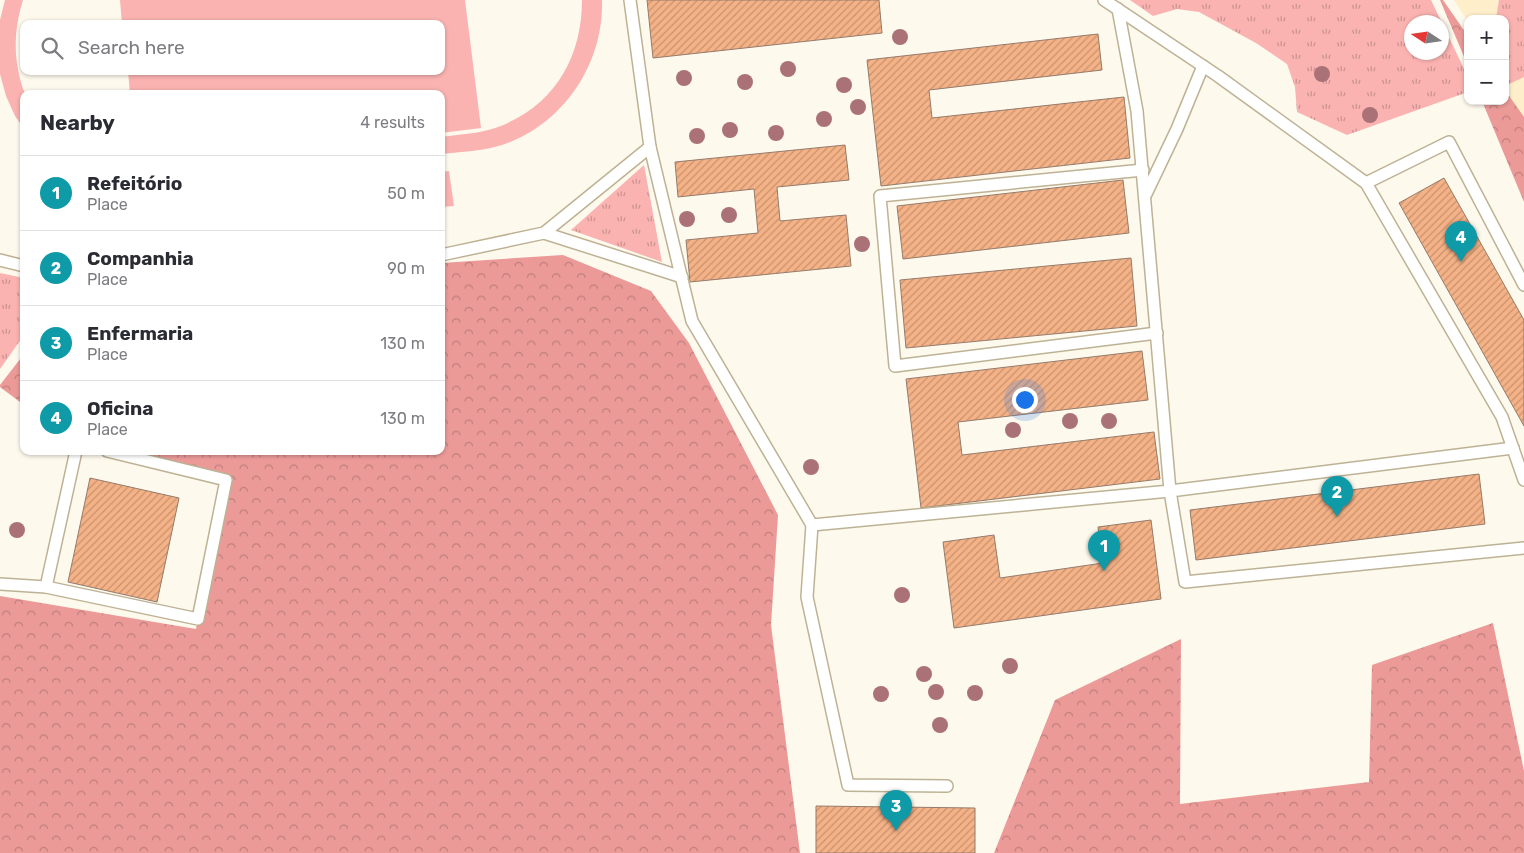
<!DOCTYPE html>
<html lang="en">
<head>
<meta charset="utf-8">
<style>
  :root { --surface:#fff; --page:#f7f7f7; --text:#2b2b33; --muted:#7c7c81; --line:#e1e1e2; --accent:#5245bc }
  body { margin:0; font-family:Rubik,sans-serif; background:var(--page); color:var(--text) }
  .controls { position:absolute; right:15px; top:15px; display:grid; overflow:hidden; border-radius:10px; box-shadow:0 1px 4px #0004 }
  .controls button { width:45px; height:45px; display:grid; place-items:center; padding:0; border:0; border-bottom:1px solid var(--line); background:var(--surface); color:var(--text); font:25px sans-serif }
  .compass { position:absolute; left:1404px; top:15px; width:45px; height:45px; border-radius:50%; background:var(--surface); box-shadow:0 1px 4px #0004; rotate:282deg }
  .you { position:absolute; left:1024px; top:399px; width:18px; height:18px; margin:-12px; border:4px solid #fff; border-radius:50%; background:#1a73e8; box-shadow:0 0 0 8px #1a73e833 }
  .badge { display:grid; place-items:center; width:32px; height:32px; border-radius:50%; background:var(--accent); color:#fff; font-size:16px; font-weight:700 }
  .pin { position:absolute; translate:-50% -41px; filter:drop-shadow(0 1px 2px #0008) }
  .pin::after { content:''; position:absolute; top:26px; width:18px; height:15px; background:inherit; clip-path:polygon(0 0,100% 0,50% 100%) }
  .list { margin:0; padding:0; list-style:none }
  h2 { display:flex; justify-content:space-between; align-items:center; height:65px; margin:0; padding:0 20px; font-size:21px }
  h2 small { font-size:16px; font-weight:400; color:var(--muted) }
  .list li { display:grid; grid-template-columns:32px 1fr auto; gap:15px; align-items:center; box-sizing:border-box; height:75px; padding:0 20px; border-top:1px solid var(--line) }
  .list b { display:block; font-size:19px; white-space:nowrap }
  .list p { margin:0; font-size:16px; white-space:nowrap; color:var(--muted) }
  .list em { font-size:16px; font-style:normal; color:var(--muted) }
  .icon { flex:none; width:28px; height:28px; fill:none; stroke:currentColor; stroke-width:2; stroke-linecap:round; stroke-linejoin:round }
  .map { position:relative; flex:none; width:1524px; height:853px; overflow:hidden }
  .search { position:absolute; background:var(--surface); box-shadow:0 1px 4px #0004; left:20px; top:20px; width:425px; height:55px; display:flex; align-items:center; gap:12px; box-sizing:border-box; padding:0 18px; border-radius:10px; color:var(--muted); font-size:19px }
  .panel { position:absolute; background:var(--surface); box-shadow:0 1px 4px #0004; left:20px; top:90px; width:425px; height:365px; border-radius:10px }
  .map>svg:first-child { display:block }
</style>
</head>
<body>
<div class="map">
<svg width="1524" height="853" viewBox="0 0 1524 853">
  <defs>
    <pattern id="grass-tufts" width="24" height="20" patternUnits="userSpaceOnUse" patternTransform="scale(1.25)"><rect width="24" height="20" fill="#fab3b1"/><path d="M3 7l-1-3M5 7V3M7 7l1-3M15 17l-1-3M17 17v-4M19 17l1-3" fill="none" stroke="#cb9290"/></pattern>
    <pattern id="forest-crowns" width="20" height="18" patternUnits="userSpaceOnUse" patternTransform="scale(1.25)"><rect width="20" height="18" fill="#eb9a98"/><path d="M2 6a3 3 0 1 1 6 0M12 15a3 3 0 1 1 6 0" fill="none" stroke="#bf7e7c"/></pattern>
    <pattern id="building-hatch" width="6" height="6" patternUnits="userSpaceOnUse" patternTransform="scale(1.25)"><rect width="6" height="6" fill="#f5b287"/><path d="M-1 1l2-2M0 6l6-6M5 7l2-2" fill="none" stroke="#c7926e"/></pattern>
  </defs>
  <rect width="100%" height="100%" fill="#fef9ed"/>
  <path fill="#feeec9" d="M1454,0H1524V129L1505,101V19H1468V24L1465,17Z"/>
  <g fill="url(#grass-tufts)" fill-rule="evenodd">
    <path d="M1130,0H1431L1468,77V92L1347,135L1297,112L1295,87L1287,64L1256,43L1199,12L1177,9L1153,16ZM1442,22V52H1412V22Z"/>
    <path d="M1499,0H1524V77L1505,86V19H1496Z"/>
    <path d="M644,165L662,262L571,230Z"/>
    <path d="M0,273L24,278V335L0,369Z"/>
  </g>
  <g fill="url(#forest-crowns)">
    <path d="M1440,0H1443L1468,36V66Z"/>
    <path d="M1505,90L1524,117V202L1482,101H1505Z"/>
    <path d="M563,255L651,291L689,343L778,515L771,625L800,853H0V596L196,629L226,481L107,451H441V263Z"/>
    <path d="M24,354V405L0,387V385Z"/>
    <path d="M1493,623L1524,771V853H994L1055,700L1181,639L1180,804L1369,782L1372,665Z"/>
  </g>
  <g fill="#fab3b1">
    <path d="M5,0H23C13,32 13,62 25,94H24V129L15,116L6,96L0,74V20Z"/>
    <path d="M120,0H465L481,128L441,133V94H130L128,71H441V24H122Z"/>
    <path d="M582,0H602C604,64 563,125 502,145C482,151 462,152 441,154V137C460,134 480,134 498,127C554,106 582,58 582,0Z"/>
    <path d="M449,171L454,206L441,207V172Z"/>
  </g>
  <g fill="url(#building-hatch)" stroke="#957b6a">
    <path d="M647,0H879L882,33L653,58Z"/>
    <path d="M1098,34L1102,70L929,90L932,118L1124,97L1130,158L881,186L867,60Z"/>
    <path d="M845,145L849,180L777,187L780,221L846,215L851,266L690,282L686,240L758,233L754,189L678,197L675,162Z"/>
    <path d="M1444,178L1524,320V426L1399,203Z"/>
    <path d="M1123,180L1129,233L903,259L897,206Z"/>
    <path d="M1131,258L1137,326L906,348L900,280Z"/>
    <path d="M1142,351L1148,400L958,422L962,455L1154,432L1160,479L921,508L906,379Z"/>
    <path d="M1479,474L1485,524L1196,560L1190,510Z"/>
    <path d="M90,478L179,498L157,602L68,582Z"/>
    <path d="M1151,520L1161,599L954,628L943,542L994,535L1000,578L1103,563L1098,527Z"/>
    <path d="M816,806L975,808V853H816Z"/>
  </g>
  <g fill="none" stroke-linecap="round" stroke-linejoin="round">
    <g stroke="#beb295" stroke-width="14">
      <g id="service">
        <path d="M630,0L650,147L692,321L812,525L807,597L848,785L947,786"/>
        <path d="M1104,0L1218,76L1366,183L1502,417L1524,480"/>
        <path d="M1143,170L880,196L895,366L1157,333"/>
        <path d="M1366,183L1449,142L1524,285"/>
        <path d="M1146,194L1177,129L1203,66"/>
        <path d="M544,233L682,277"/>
        <path d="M441,255L544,233L650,147"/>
        <path d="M0,260L24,266"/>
        <path d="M1513,448L1170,491L1185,582L1524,548"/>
        <path d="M812,525L1170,491L1137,111L1118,9"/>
        <path d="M0,584L46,587L198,619L226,480L107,451"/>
        <path d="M46,587L76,451"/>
      </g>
    </g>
    <use href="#service" stroke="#fff" stroke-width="11"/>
  </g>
  <g fill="#aa7276">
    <circle cx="900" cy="37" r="8"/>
    <circle cx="788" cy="69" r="8"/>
    <circle cx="1322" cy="74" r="8"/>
    <circle cx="684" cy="78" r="8"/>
    <circle cx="745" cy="82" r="8"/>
    <circle cx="844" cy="85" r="8"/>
    <circle cx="858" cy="107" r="8"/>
    <circle cx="1370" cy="115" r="8"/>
    <circle cx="824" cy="119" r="8"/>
    <circle cx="730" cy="130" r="8"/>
    <circle cx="776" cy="133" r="8"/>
    <circle cx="697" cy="136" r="8"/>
    <circle cx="729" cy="215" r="8"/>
    <circle cx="687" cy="219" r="8"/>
    <circle cx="862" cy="244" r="8"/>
    <circle cx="1070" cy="421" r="8"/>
    <circle cx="1109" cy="421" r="8"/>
    <circle cx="1013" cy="430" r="8"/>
    <circle cx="811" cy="467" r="8"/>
    <circle cx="17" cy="530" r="8"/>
    <circle cx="902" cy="595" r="8"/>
    <circle cx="1010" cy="666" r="8"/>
    <circle cx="924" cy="674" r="8"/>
    <circle cx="936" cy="692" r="8"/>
    <circle cx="975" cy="693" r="8"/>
    <circle cx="881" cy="694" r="8"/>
    <circle cx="940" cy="725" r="8"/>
  </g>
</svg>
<div class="controls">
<button>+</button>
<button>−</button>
</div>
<svg class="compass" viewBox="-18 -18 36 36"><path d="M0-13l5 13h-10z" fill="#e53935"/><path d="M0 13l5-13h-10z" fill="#7c7c81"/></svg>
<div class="you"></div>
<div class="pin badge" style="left:1104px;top:571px;background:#0f9aa8">1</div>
<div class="pin badge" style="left:1337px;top:517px;background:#0f9aa8">2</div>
<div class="pin badge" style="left:896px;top:831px;background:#0f9aa8">3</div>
<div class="pin badge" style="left:1461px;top:262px;background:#0f9aa8">4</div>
<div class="search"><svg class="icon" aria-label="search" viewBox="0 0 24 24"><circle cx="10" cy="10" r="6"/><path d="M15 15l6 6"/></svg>Search here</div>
<section class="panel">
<h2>Nearby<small>4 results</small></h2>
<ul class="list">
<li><span class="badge" style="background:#0f9aa8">1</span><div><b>Refeitório</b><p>Place</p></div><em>50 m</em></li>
<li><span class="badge" style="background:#0f9aa8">2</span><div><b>Companhia</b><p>Place</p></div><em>90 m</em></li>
<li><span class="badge" style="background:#0f9aa8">3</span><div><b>Enfermaria</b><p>Place</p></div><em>130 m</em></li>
<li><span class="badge" style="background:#0f9aa8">4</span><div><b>Oficina</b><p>Place</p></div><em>130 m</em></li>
</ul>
</section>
</div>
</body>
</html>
